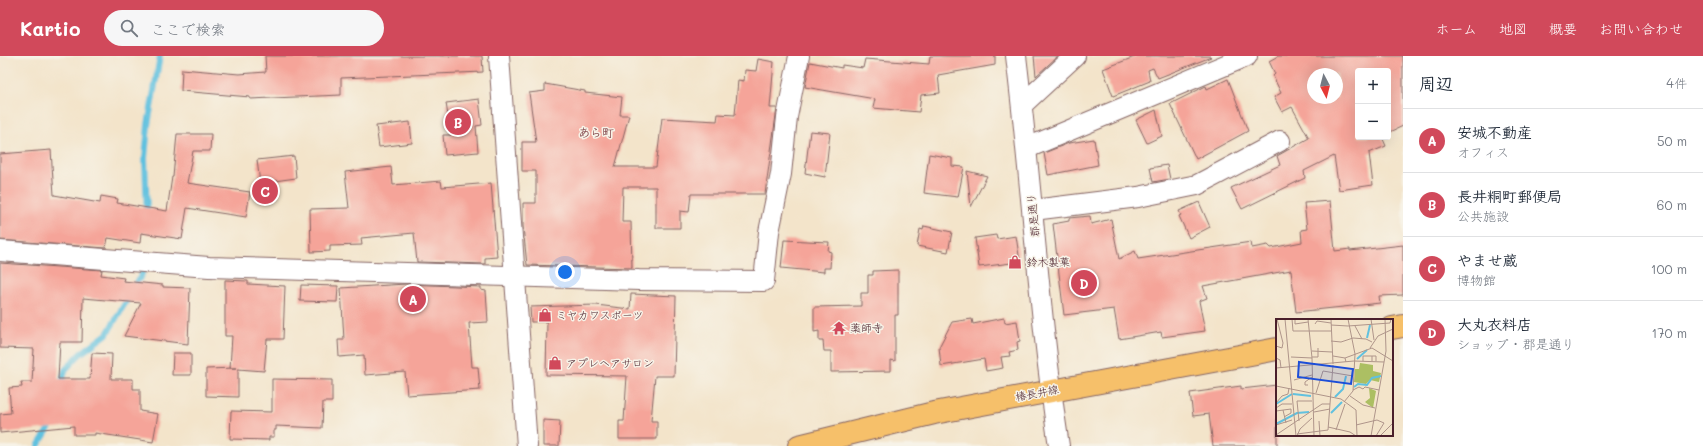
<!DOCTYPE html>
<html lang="ja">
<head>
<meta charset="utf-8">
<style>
  :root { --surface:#fff; --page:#f6f6f7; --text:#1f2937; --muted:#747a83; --line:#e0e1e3; --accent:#d1495b }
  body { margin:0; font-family:Mali,"Klee One",sans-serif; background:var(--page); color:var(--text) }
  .controls { position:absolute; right:12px; top:12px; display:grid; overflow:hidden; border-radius:4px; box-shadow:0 4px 16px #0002 }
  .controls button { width:36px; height:36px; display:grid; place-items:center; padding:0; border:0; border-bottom:1px solid var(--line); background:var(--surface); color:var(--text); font:20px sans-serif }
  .compass { position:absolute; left:1307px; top:12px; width:36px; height:36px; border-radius:50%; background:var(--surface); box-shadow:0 4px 16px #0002; rotate:173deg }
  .you { position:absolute; left:565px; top:216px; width:14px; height:14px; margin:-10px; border:3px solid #fff; border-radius:50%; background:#1a73e8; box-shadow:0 0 0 6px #1a73e833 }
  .badge { display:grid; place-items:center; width:26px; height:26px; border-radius:50%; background:var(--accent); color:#fff; font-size:13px; font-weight:700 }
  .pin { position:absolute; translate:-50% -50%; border:2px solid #fff; box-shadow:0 1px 4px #0006 }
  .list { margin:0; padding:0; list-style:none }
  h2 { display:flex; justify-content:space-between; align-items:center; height:52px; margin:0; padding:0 16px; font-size:17px }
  h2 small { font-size:13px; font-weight:400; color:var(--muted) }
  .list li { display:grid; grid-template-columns:26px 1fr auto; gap:12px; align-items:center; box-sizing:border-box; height:64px; padding:0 16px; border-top:1px solid var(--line) }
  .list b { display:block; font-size:15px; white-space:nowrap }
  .list p { margin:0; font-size:13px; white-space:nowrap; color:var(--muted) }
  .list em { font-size:13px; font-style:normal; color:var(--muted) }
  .icon { flex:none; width:22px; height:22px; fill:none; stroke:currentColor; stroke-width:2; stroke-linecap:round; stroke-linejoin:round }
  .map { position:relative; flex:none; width:1403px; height:390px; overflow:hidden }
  header { display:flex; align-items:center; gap:24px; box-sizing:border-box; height:56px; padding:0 20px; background:var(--accent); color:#fff }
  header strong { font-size:19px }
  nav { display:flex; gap:22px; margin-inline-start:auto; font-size:14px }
  .search { width:280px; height:36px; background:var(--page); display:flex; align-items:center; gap:10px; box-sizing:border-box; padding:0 14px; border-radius:22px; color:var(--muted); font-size:15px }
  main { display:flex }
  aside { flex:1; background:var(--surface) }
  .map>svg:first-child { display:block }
</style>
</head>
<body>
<header>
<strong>Kartio</strong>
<div class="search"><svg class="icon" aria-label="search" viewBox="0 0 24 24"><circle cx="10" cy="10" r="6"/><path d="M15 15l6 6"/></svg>ここで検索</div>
<nav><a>ホーム</a><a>地図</a><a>概要</a><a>お問い合わせ</a></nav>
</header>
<main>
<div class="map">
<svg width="1403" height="390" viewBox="0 0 1403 390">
  <rect width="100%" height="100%" fill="#f7f3e8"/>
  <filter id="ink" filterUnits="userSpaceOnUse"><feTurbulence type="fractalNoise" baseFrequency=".025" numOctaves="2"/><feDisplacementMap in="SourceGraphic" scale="8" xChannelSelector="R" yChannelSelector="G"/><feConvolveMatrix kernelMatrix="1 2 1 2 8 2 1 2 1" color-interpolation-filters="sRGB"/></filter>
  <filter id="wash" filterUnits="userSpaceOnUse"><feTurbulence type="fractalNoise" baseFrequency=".012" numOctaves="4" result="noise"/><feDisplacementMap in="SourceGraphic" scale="16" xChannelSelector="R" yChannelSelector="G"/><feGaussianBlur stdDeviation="0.9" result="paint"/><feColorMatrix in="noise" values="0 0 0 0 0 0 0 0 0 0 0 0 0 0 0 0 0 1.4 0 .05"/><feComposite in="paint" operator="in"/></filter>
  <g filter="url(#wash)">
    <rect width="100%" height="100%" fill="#f3e4ca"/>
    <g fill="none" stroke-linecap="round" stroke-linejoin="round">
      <g stroke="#61c1df" stroke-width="6">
        <path d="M147,159L145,102L148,69L160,0"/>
        <path d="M61,330L65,314L80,298L107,278L142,218V210"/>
        <path d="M38,390L53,366"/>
      </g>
    </g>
    <g id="blocks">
      <g fill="#f5a499" fill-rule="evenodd">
        <path d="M265,0H482L483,16L341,22V39L250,43V41L181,35L182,13L239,18L266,16Z"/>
        <path d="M930,0H995V9L938,19L940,37L921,39L919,56L873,52L875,43L805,31L810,6L842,12V9L863,12L865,3L929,8Z"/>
        <path d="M1034,0H1058L1036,20Z"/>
        <path d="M1137,0H1210L1211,1L1158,22L1153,12L1148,14L1150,25L1113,40L1103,13Z"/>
        <path d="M1278,0H1403V70L1388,77V15H1358V81H1382L1386,90L1369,97L1373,129L1339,134L1334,100L1304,115L1305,122L1242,153L1231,132L1280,109L1277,100L1309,82L1292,51L1282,56L1274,41L1281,37L1273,20L1275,18L1269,5ZM1313,18H1337V42H1313Z"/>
        <path d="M758,3L774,6L770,52H777L765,138H691L689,156L680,155V172H656V131H623L622,166H631L632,212L527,209L523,170V147H536V115H522V86H536L529,37L545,35V28L585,35V37L622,41L620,59H629L615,111H656L662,62L717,65L718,58L735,59L738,24L744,25L745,14L756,15Z"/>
        <path d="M1228,23L1248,75L1196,103L1170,48L1206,30L1207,33Z"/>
        <path d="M479,43L482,69L476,70L478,96L445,99L443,79H451L446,47Z"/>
        <path d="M1156,54L1162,80L1147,87L1136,64Z"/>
        <path d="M410,66L412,87L379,91L376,70Z"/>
        <path d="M810,75L830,77L825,121L805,117Z"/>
        <path d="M177,78H211L210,95H193L187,127L250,136L246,161L187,152L182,183L141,177L140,187L108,182L106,192L0,184V98L51,94L54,139L100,147L101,140L118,143L117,147L167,155L172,121H173Z"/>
        <path d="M1094,83L1098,109L1048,119L1044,97L1069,87Z"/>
        <path d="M929,98L952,102V110L964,111L958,141L924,137Z"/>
        <path d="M294,100L296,122L260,127L257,104Z"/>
        <path d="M1167,109L1170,123L1153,126L1150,112Z"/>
        <path d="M391,111L393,129L441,125L442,131L491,127L497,201L485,202V208L417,206L414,177L361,182L362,189L330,190V195L311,196L310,153L349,152L345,116Z"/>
        <path d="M967,115L987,120L971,151Z"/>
        <path d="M1330,145L1335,195L1350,193V195L1403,189V239L1379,240L1380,247L1296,256L1291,214L1203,230L1207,242L1199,245L1205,275L1162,281L1161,276L1119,283L1114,253L1064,259L1053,168L1069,165V162L1090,160L1091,168L1111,163L1119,203L1135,195L1138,203L1251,186L1252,192L1268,189L1271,192L1302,186L1301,174L1307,173L1304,147Z"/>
        <path d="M1199,146L1210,171L1189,182L1179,160L1181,159L1179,155Z"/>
        <path d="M924,170L952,176L948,196L917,190L920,173L923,174Z"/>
        <path d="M996,179L997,183L1016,180L1020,206L979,211L975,182Z"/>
        <path d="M784,184L829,186L828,195L831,196L830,212H824V216L781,212Z"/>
        <path d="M0,207L102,214L101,219L124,222L123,225L163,229V231L190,232L188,288L124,280L141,247L83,242L82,286H60L58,323H90L92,297L112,298L111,323H133V333H140V355L158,358L153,386L95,377V379H74V370L0,377V358L11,357L9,332L22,331L21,326H32L34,293L0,292Z"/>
        <path d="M898,214V259H895V305L891,304V315L831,316V295H824L823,285H819V275L814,276V251L861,250V237H868V219H873V215Z"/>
        <path d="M225,224L248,225V228L285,230L283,283H267L264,315L238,313V341L206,340V313L236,312H230L232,280H225Z"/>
        <path d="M406,228L481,231V234L486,235L488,266L469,267L472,311H478L480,334L407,339L405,316L365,319L364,299L339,301L338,284H344L341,232Z"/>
        <path d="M301,229L338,230L337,246L300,245Z"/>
        <path d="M631,238L676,240L674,320H655L651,365H657V383H619V365H624L627,320L546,319L547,266H531L530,251L596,249L630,253Z"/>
        <path d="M1004,262L1005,267L1017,265L1020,285L1017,286L1018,294L1009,296L1010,300L1001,301L1003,312L986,315L984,303L941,310L939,291L952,266L972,263L973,268Z"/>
        <path d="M173,297H191V319H172Z"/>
        <path d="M272,323L332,324V346H323L322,372L276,370V374H274V381H269V384L230,383L231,355L272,356Z"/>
        <path d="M1277,329V390H1213L1209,358L1193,360L1190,337L1241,330V333Z"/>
        <path d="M543,364L560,365L559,390H543Z"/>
      </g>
    </g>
  </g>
  <g filter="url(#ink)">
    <use href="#blocks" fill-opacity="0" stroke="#856463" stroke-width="1"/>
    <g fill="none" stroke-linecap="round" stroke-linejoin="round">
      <g stroke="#856463" stroke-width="22">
        <g id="minor">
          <path d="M499,0L527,390"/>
          <path d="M1016,0C1032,130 1039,261 1059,390"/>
          <path d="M1022,49L1075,0"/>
          <path d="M1027,92L1247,0"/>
          <path d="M1033,154L1138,141L1197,129L1280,85"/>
          <path d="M0,195L209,211L639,224L764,225L769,176L781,118L787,61L799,0"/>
        </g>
      </g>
      <g stroke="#856463" stroke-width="24">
        <g id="major">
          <path d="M1392,272L1403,270"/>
          <path d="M799,390L934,357L1277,293"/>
        </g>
      </g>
      <use href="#minor" stroke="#fff" stroke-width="20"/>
      <use href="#major" stroke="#f6c06b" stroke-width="22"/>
    </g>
  </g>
  <defs>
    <g id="shop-bare" transform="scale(1.08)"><path d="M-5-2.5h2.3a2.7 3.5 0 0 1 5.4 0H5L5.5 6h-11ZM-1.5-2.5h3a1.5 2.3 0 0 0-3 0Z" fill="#d1495b" stroke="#f7f3e8" stroke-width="2.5" paint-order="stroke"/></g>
    <g id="temple-bare" transform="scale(1.08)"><path d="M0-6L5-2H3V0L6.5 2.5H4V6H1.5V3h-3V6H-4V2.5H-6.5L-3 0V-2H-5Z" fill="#d1495b" stroke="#f7f3e8" stroke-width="2.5" paint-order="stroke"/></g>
  </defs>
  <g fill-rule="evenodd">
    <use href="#shop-bare" x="1015" y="206"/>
    <use href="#shop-bare" x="545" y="259"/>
    <use href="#temple-bare" x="839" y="272"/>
    <use href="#shop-bare" x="555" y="307"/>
  </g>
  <g text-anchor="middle" stroke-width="3" stroke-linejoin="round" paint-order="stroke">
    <g font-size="11" fill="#4a1f2b" stroke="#f7f3e8">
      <text transform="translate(1033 159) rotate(-96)" y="4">郡是通り</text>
      <text transform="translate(1037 337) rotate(-11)" y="4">椿長井線</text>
    </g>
    <g font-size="11" fill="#4a1f2b" stroke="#f7f3e8" text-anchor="start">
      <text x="1026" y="210">鈴木製菓</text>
      <text x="556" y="263">ミヤカワスポーツ</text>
      <text x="850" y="276">薬師寺</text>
      <text x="566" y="311">アプレヘアサロン</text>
    </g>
    <g font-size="12" font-weight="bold" fill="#864e52" stroke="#f7f3e8">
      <text x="596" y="81">あら町</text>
    </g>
  </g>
  <g transform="translate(1276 263)">
    <rect width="117" height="117" fill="#f3e4ca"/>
    <path d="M84,44L97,46V52L105,54L103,63L94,61L90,65L78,63L79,50H83ZM93,69L100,72L97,89L89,83L94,79Z" fill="#acbf63"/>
    <path fill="none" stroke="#61c1df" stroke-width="2" d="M91,19L94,6M81,40L91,31M78,68L82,65L91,66L96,59L105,57M17,75L35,77M59,78L67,70L70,57M0,85L16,75M55,94L66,83M0,105L21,94L33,93"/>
    <path fill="none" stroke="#af958a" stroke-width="1" d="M9,0L20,117M16,0L17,12H55M19,0V5L32,3M32,0L36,39L38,117M55,0L57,45M95,0L98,21M39,5L41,2L55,4M55,6L72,7M72,7L114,4L115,0M79,7L86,20M55,22L65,23L77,19L90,20L96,23M0,27L6,29L7,24L1,0M94,29L102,17L117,10M36,32L56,33M57,37L69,39L70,43M15,38L36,39M36,38H42V29M0,39L4,41L5,49M69,39L96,29L117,42M87,42V37H96M96,42V37H100V42M0,49L78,42L108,43M117,49V83M18,61L36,56M32,66H29V63L36,58M0,67L65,80L80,91L81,117M77,71L83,68L87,70L89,68L103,71M40,74L47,52L77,57M74,77L87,86L99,89M68,83L77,72L79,35L72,0M0,84L6,77L12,75L13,69M0,89L6,85H16M7,91L10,104M0,92L15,90V94L8,98M38,93L54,90M23,102L21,82H36M43,102L44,117M0,106L16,101M80,106L101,101L108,104L100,117M52,108L74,113L80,117M60,111L69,85M21,115L52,111L57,46M0,116L46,85H54M21,117L24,110L36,99M95,117L110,32L109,0M104,117L117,104"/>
    <path fill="#1d4ed8" fill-opacity="0.15" stroke="#1d4ed8" stroke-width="2" d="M23,43L77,50L75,65L22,58Z"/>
    <rect width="117" height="117" fill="none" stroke="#4a1f2b" stroke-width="2"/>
  </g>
</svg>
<div class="controls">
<button>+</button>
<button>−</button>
</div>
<svg class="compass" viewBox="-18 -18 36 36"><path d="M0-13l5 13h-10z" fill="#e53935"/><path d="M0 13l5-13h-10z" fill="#747a83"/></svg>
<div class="you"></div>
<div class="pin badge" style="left:413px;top:243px">A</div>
<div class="pin badge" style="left:458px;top:66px">B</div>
<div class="pin badge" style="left:265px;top:135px">C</div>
<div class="pin badge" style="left:1084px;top:227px">D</div>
</div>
<aside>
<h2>周辺<small>4件</small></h2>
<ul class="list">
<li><span class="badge">A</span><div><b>安城不動産</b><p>オフィス</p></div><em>50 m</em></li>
<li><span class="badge">B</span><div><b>長井粡町郵便局</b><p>公共施設</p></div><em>60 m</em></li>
<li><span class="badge">C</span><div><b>やませ蔵</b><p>博物館</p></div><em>100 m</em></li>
<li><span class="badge">D</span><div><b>大丸衣料店</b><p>ショップ · 郡是通り</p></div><em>170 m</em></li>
</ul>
</aside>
</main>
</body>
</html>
